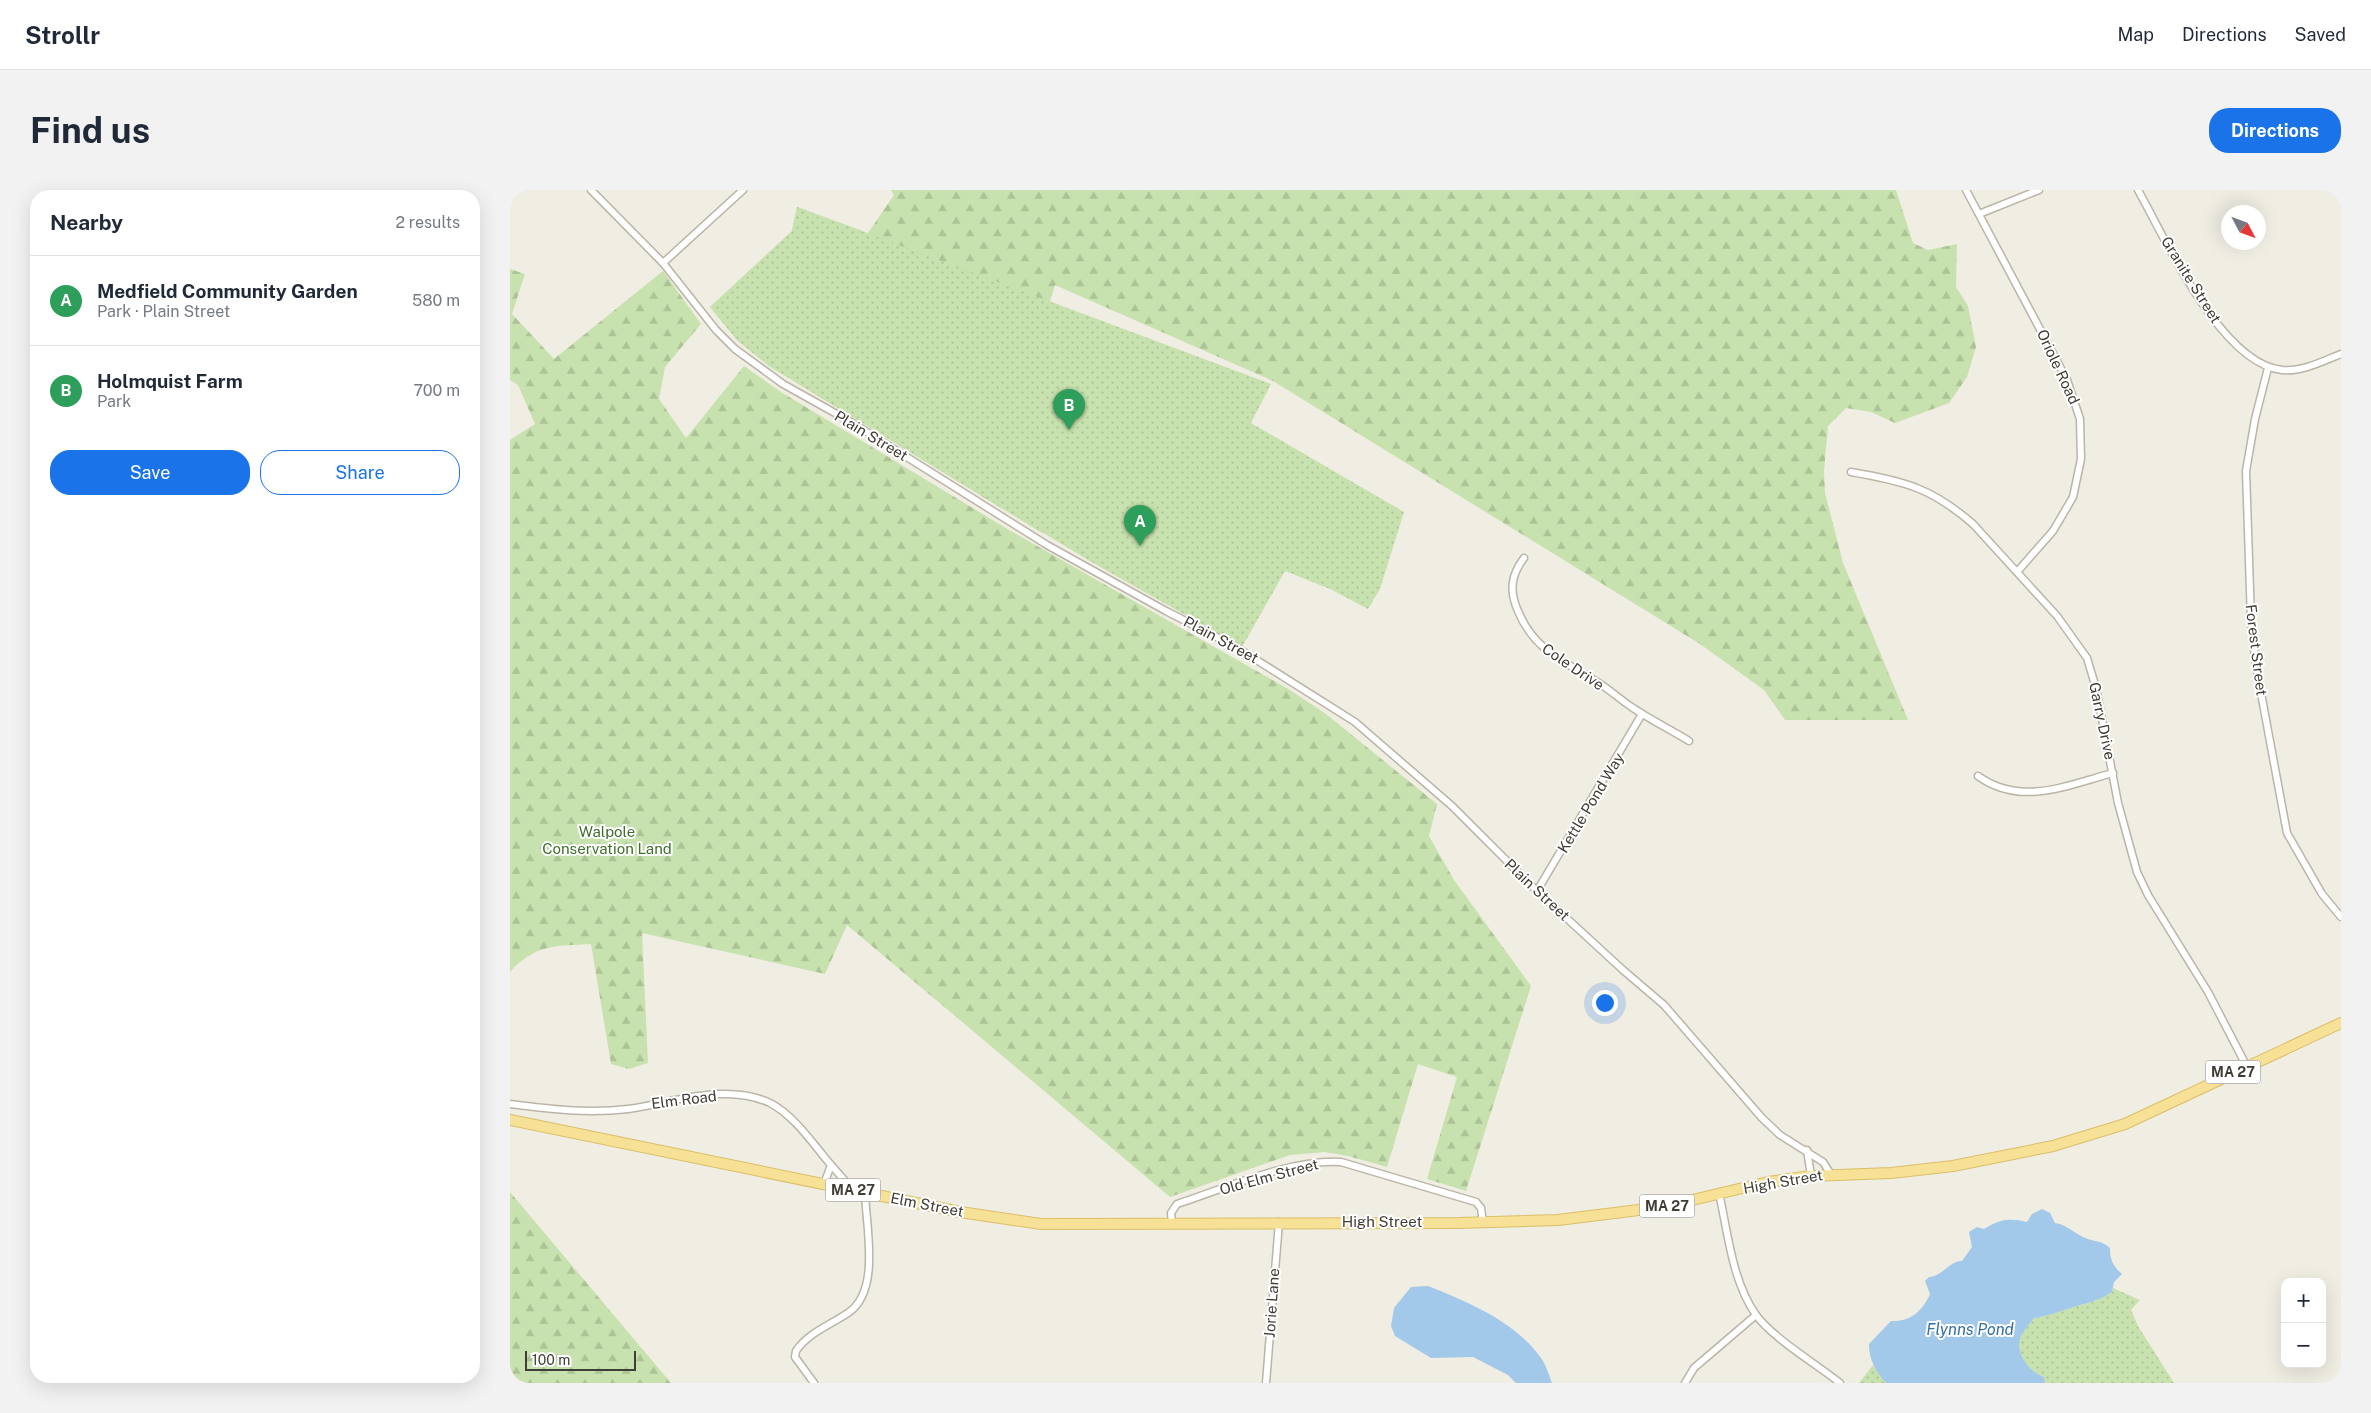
<!DOCTYPE html>
<html lang="en">
<head>
<meta charset="utf-8">
<style>
  :root { --surface:#fff; --page:#f2f2f3; --text:#1f2937; --muted:#747a83; --line:#e0e1e3; --accent:#1a73e8 }
  body { margin:0; font-family:"Public Sans",sans-serif; background:var(--page); color:var(--text) }
  .controls { position:absolute; right:15px; bottom:15px; display:grid; overflow:hidden; border-radius:10px; box-shadow:0 5px 20px #0002 }
  .controls button { width:45px; height:45px; display:grid; place-items:center; padding:0; border:0; border-bottom:1px solid var(--line); background:var(--surface); color:var(--text); font:25px sans-serif }
  .compass { position:absolute; left:1711px; top:15px; width:45px; height:45px; border-radius:50%; background:var(--surface); box-shadow:0 5px 20px #0002; rotate:131deg }
  .scale { position:absolute; left:15px; bottom:12px; width:111px; box-sizing:border-box; padding-left:5px; border:2px solid #413d34; border-top:0; font-size:14px; line-height:18px; white-space:nowrap; color:#413d34; -webkit-text-stroke:4px #fff; paint-order:stroke }
  .you { position:absolute; left:1094px; top:812px; width:18px; height:18px; margin:-12px; border:4px solid #fff; border-radius:50%; background:#1a73e8; box-shadow:0 0 0 8px #1a73e833 }
  .badge { display:grid; place-items:center; width:32px; height:32px; border-radius:50%; background:var(--accent); color:#fff; font-size:16px; font-weight:700 }
  .pin { position:absolute; translate:-50% -41px; filter:drop-shadow(0 1px 2px #0008) }
  .pin::after { content:''; position:absolute; top:26px; width:18px; height:15px; background:inherit; clip-path:polygon(0 0,100% 0,50% 100%) }
  .list { margin:0; padding:0; list-style:none }
  h2 { display:flex; justify-content:space-between; align-items:center; height:65px; margin:0; padding:0 20px; font-size:21px }
  h2 small { font-size:16px; font-weight:400; color:var(--muted) }
  .list li { display:grid; grid-template-columns:32px 1fr auto; gap:15px; align-items:center; box-sizing:border-box; height:90px; padding:0 20px; border-top:1px solid var(--line) }
  .list b { display:block; font-size:19px; white-space:nowrap }
  .list p { margin:0; font-size:16px; white-space:nowrap; color:var(--muted) }
  .list em { font-size:16px; font-style:normal; color:var(--muted) }
  .actions { display:flex; gap:10px; padding:15px 20px }
  .actions a { flex:1; padding:11px 0; border:1px solid var(--accent); border-radius:20px; text-align:center; font-size:18px; color:var(--accent) }
  .actions .main { background:var(--accent); color:#fff }
  .map { position:relative; flex:none; width:1831px; height:1193px; overflow:hidden; border-radius:20px }
  header { display:flex; align-items:center; gap:30px; box-sizing:border-box; height:70px; padding:0 25px; background:var(--surface); border-bottom:1px solid var(--line) }
  header strong { font-size:24px }
  nav { display:flex; gap:28px; margin-inline-start:auto; font-size:18px }
  .intro { display:flex; align-items:center; justify-content:space-between; box-sizing:border-box; height:120px; padding:0 30px }
  h1 { margin:0; font-size:35px }
  .button { padding:12px 22px; border-radius:20px; background:var(--accent); color:#fff; font-size:18px; font-weight:700 }
  main { display:flex; gap:30px; padding:0 30px }
  aside { flex:1; background:var(--surface); border-radius:20px; box-shadow:0 5px 20px #0002 }
  .map>svg:first-child { display:block }
</style>
</head>
<body>
<header>
<strong>Strollr</strong>
<nav><a>Map</a><a>Directions</a><a>Saved</a></nav>
</header>
<div class="intro"><h1>Find us</h1><a class="button">Directions</a></div>
<main>
<aside>
<h2>Nearby<small>2 results</small></h2>
<ul class="list">
<li><span class="badge" style="background:#2e9e5b">A</span><div><b>Medfield Community Garden</b><p>Park · Plain Street</p></div><em>580 m</em></li>
<li><span class="badge" style="background:#2e9e5b">B</span><div><b>Holmquist Farm</b><p>Park</p></div><em>700 m</em></li>
</ul>
<div class="actions"><a class="main">Save</a><a>Share</a></div>
</aside>
<div class="map">
<svg width="1831" height="1193" viewBox="0 0 1831 1193">
  <defs>
    <pattern id="forest-firs" width="22" height="20" patternUnits="userSpaceOnUse" patternTransform="scale(1.25)"><rect width="22" height="20" fill="#c7e2ae"/><path d="M5 1l3.5 6h-7zM16 11l3.5 6h-7z" fill="#acc396"/></pattern>
    <pattern id="park-dots" width="8" height="8" patternUnits="userSpaceOnUse" patternTransform="scale(1.25)"><rect width="8" height="8" fill="#c7e2ae"/><path d="M2 2h.1M6 6h.1" fill="none" stroke="#acc396" stroke-width="1.8" stroke-linecap="round"/></pattern>
  </defs>
  <rect width="100%" height="100%" fill="#f0ede3"/>
  <g fill="url(#forest-firs)">
    <path d="M381,0H1386L1403,53L1418,60L1447,54L1446,97L1458,116L1466,157L1457,187L1439,213L1385,233L1361,222L1336,218L1318,236L1314,281L1315,303L1333,373L1398,530H1275L1254,500L1190,454L763,191L545,95L506,224L532,343L259,176L227,150L200,117L282,41L287,17L358,43L384,5Z"/>
    <path d="M0,79L15,84L2,124L44,169L153,81L191,134L155,177L149,209L176,248L234,176L271,202L499,340L780,500L816,524L927,614L919,646L944,690L1021,796L956,1001L917,989L947,887L908,874L877,977L838,966L815,962L780,965L660,1007L337,735L315,784L132,743L138,873L119,879L101,874L81,754C46,756 25,754 0,782V250L25,234L8,195L0,190Z"/>
    <path d="M0,1002L161,1193H0Z"/>
  </g>
  <g fill="url(#park-dots)">
    <path d="M287,17L761,194L741,233L894,322L870,399L858,419L820,399L775,381L732,457L578,370L259,176L227,150L200,117L282,41Z"/>
    <path d="M1603,1098L1630,1110L1621,1120L1628,1136L1664,1193H1535L1534,1187C1520,1182 1506,1165 1510,1149C1512,1142 1520,1134 1524,1128C1538,1126 1545,1123 1558,1119C1577,1112 1583,1114 1602,1102Z"/>
    <path d="M1363,1175L1377,1193H1349Z"/>
  </g>
  <g fill="#a2c8ea">
    <path d="M1532,1019L1540,1023L1545,1033C1559,1035 1565,1045 1578,1049C1587,1052 1592,1051 1600,1058C1600,1070 1603,1076 1612,1084L1604,1092L1602,1102C1583,1114 1577,1112 1558,1119C1545,1123 1538,1126 1524,1128C1520,1134 1512,1142 1510,1149C1506,1165 1520,1182 1534,1187L1535,1193H1377L1374,1191C1365,1179 1359,1170 1359,1154L1381,1131C1400,1132 1412,1122 1420,1104L1415,1091L1419,1087C1433,1086 1439,1071 1452,1071L1462,1057L1459,1042L1467,1037L1474,1039C1490,1029 1499,1028 1517,1032L1522,1024Z"/>
    <path d="M918,1096C958,1112 1006,1132 1031,1168C1036,1175 1039,1185 1042,1193H1006L998,1185L963,1167L921,1168L885,1146L881,1136L884,1118L901,1097Z"/>
  </g>
  <g fill="none" stroke-linecap="round" stroke-linejoin="round">
    <g stroke="#bbb5a7" stroke-width="9">
      <g id="minor">
        <path d="M81,0L153,73L206,140L225,159L273,194L341,232L537,355L656,421L726,457L845,532L942,616L1027,701L1113,780L1154,815L1252,928L1270,945L1313,972L1320,983"/>
        <path d="M1456,0L1557,190L1570,229L1571,269L1563,307L1543,341L1507,382"/>
        <path d="M1628,0C1656,50 1711,174 1772,180C1792,182 1813,171 1831,164"/>
        <path d="M1469,24L1529,0"/>
        <path d="M153,73L233,0"/>
        <path d="M1758,178L1745,229L1736,281L1741,430L1746,476L1777,643L1812,704L1831,727"/>
        <path d="M1341,282C1394,291 1422,298 1463,334L1547,426L1577,468L1586,498L1608,613L1627,682L1638,705L1698,802L1736,875"/>
        <path d="M1014,368C1001,385 999,401 1008,421C1025,462 1055,471 1089,493C1101,501 1111,510 1123,518C1141,530 1161,540 1179,551"/>
        <path d="M1468,586C1511,617 1557,595 1603,583"/>
        <path d="M1027,701L1132,524"/>
        <path d="M0,914C39,919 78,924 118,919C163,913 216,892 260,913C285,926 303,954 321,975L314,994"/>
        <path d="M1297,960L1301,986"/>
        <path d="M321,975L343,1000"/>
        <path d="M1209,1003C1218,1043 1222,1091 1246,1125C1264,1149 1305,1173 1330,1193"/>
        <path d="M662,1033L661,1023L667,1014C716,998 780,969 831,972L966,1012L971,1018L973,1033"/>
        <path d="M304,1193L285,1167L286,1161C298,1143 320,1135 338,1123C371,1101 356,1037 355,1003"/>
        <path d="M756,1193L769,1032"/>
        <path d="M1175,1193L1184,1178L1246,1125"/>
      </g>
    </g>
    <g stroke="#dabf67" stroke-width="12">
      <path id="primary" d="M0,930L450,1022L531,1034L948,1033L1048,1030L1153,1017L1258,992L1301,986L1381,983L1443,976L1543,956L1615,934L1831,833"/>
    </g>
    <use href="#minor" stroke="#fff" stroke-width="6"/>
    <use href="#primary" stroke="#f7e196" stroke-width="10"/>
  </g>
  <g text-anchor="middle" stroke-width="4" stroke-linejoin="round" paint-order="stroke">
    <g fill="#fff" stroke="#7a7771" stroke-width="1">
      <rect x="1695.5" y="870.5" width="55" height="23" rx="4"/>
      <rect x="315.5" y="988.5" width="55" height="23" rx="4"/>
      <rect x="1129.5" y="1004.5" width="55" height="23" rx="4"/>
    </g>
    <g font-size="14" font-weight="bold" fill="#413d34">
      <text x="1723" y="887">MA 27</text>
      <text x="343" y="1005">MA 27</text>
      <text x="1157" y="1021">MA 27</text>
    </g>
    <g font-size="15" fill="#413d34" stroke="#fff">
      <text transform="translate(1681 90) rotate(58)" y="5">Granite Street</text>
      <text transform="translate(1548 177) rotate(65)" y="5">Oriole Road</text>
      <text transform="translate(361 246) rotate(31)" y="5">Plain Street</text>
      <text transform="translate(711 450) rotate(28)" y="5">Plain Street</text>
      <text transform="translate(1746 460) rotate(83)" y="5">Forest Street</text>
      <text transform="translate(1063 477) rotate(34)" y="5">Cole Drive</text>
      <text transform="translate(1592 531) rotate(78)" y="5">Garry Drive</text>
      <text transform="translate(1081 613) rotate(-59)" y="5">Kettle Pond Way</text>
      <text transform="translate(1027 700) rotate(43)" y="5">Plain Street</text>
      <text transform="translate(174 910) rotate(-7)" y="5">Elm Road</text>
      <text transform="translate(759 987) rotate(-15)" y="5">Old Elm Street</text>
      <text transform="translate(1273 992) rotate(-10)" y="5">High Street</text>
      <text transform="translate(417 1015) rotate(11)" y="5">Elm Street</text>
      <text x="872" y="1037">High Street</text>
      <text transform="translate(762 1113) rotate(-86)" y="5">Jorie Lane</text>
    </g>
    <g font-size="15" fill="#416e2c" stroke="#fff">
      <text x="97" y="647">Walpole<tspan x="97" dy="17">Conservation Land</tspan></text>
    </g>
    <g font-size="16" font-style="italic" fill="#366fa4" stroke="#fff">
      <text x="1460" y="1145">Flynns Pond</text>
    </g>
  </g>
</svg>
<div class="controls">
<button>+</button>
<button>−</button>
</div>
<svg class="compass" viewBox="-18 -18 36 36"><path d="M0-13l5 13h-10z" fill="#e53935"/><path d="M0 13l5-13h-10z" fill="#747a83"/></svg>
<div class="scale">100 m</div>
<div class="you"></div>
<div class="pin badge" style="left:630px;top:356px;background:#2e9e5b">A</div>
<div class="pin badge" style="left:559px;top:240px;background:#2e9e5b">B</div>
</div>
</main>
</body>
</html>
